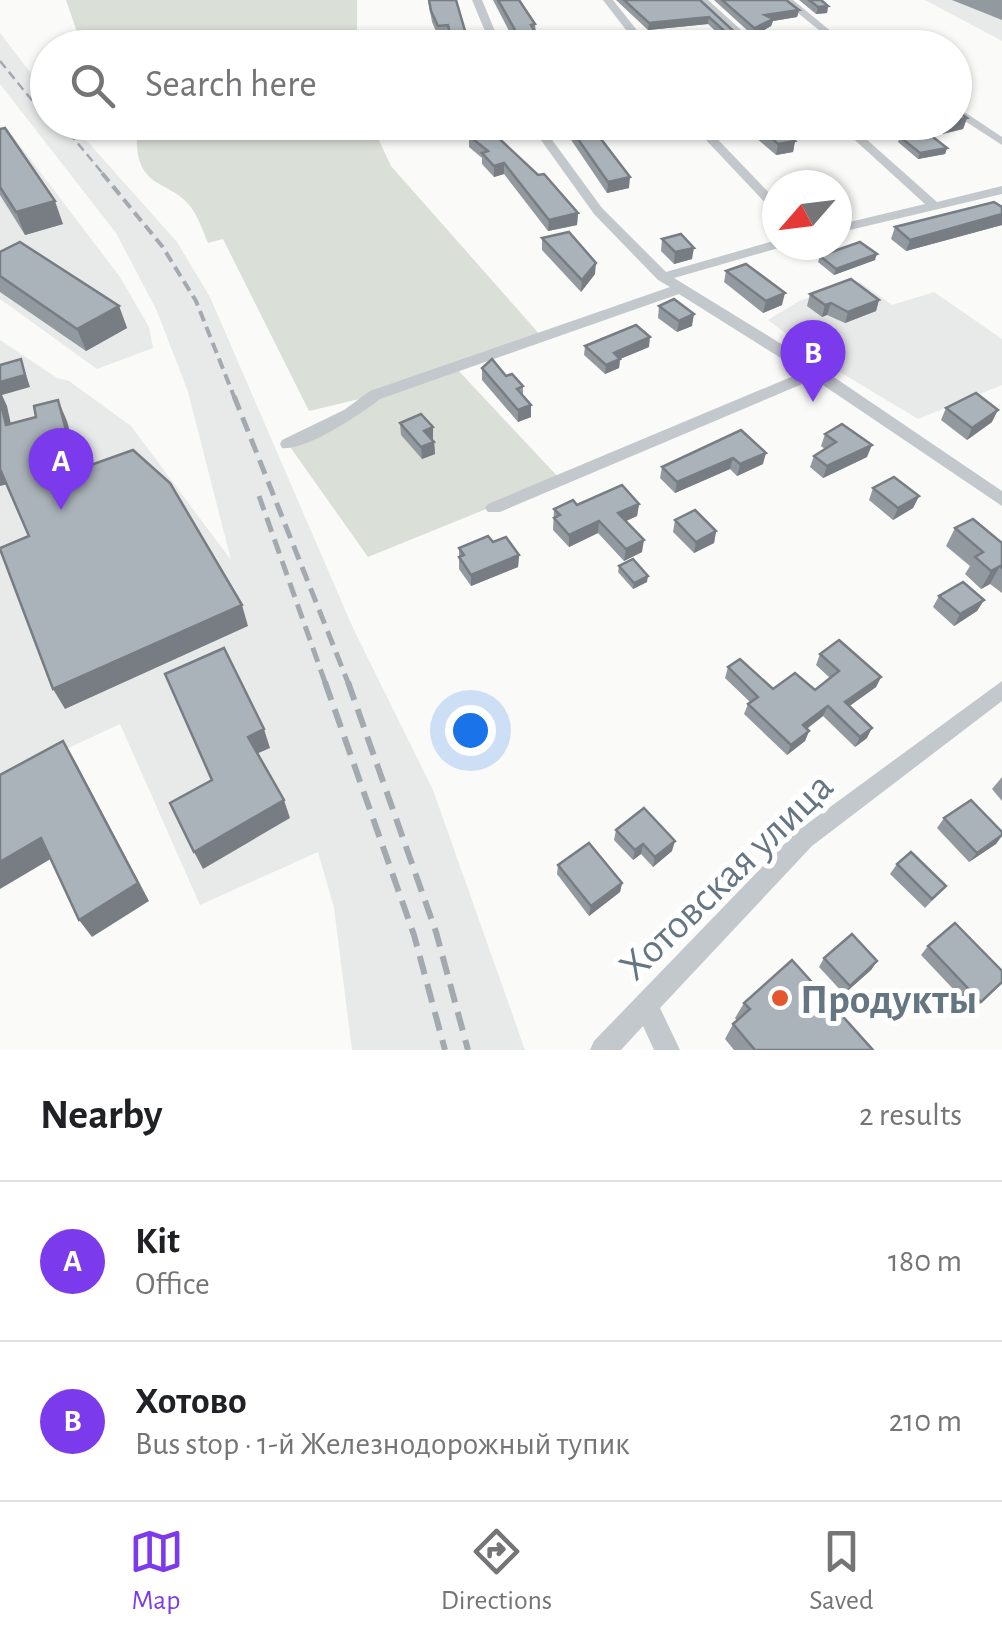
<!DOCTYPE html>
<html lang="en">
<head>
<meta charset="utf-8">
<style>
  :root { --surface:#fff; --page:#f6f6f6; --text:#202124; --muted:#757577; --line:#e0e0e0; --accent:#7c3aed }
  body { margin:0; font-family:"Alegreya Sans",sans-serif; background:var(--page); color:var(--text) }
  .compass { position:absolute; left:762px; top:170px; width:90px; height:90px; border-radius:50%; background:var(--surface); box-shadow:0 2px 8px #0004; rotate:242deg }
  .you { position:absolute; left:470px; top:730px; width:35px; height:35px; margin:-25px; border:8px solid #fff; border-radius:50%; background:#1a73e8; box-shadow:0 0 0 15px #1a73e833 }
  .badge { display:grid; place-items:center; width:65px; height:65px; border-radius:50%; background:var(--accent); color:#fff; font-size:32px; font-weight:700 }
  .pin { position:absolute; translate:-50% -82px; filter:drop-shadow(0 2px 5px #0008) }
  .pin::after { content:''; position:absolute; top:52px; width:35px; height:30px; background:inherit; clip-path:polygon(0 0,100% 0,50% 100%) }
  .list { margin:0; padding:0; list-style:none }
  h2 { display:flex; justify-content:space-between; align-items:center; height:130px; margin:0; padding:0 40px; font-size:42px }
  h2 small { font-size:32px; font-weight:400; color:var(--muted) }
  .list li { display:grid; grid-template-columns:65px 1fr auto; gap:30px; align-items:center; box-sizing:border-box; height:160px; padding:0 40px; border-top:2px solid var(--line) }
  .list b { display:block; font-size:38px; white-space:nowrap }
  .list p { margin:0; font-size:32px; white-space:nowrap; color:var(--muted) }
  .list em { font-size:32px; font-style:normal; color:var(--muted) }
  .icon { flex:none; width:55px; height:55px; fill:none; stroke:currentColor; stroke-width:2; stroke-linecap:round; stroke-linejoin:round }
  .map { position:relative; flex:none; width:1002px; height:1050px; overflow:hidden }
  .search { position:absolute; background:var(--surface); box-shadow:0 2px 8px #0004; left:30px; right:30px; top:30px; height:110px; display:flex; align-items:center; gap:25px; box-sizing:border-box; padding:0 35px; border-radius:55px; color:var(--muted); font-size:38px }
  .sheet { height:450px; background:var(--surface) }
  nav { display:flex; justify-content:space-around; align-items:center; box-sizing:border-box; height:140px; border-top:2px solid var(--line); background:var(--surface); font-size:28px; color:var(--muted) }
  nav a { display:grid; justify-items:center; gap:5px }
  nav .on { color:var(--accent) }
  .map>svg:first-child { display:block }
</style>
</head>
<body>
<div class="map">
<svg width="1002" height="1050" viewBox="0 0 1002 1050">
  <rect width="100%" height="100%" fill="#fafaf8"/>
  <g fill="#e8e9e9">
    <path d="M925,0H1002V41Z"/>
    <path d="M0,33L47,94L48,122L71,123L177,242L210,297L353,628L433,790L525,1050H352L334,908L318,852L200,905L120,724L0,780V340L57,378L69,381L131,426L231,560L188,392L157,311L116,233L0,84Z"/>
    <path d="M12,135L120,277L149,327L153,348L97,369L0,299V138Z"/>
    <path d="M860,282L892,305L934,292L1002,339V385L918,419L828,365L768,320L801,300Z"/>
  </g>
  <g fill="#dadfd7">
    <path d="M66,0H357V47H77L79,38Z"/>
    <path d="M93,123H371L391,166L542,337L456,368L560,479L368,557L288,444L372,396L309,411L223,239L208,243C203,231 198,216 190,206C170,180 134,190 137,134Z"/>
  </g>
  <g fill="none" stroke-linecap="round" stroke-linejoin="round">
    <g fill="#c3c8cc" fill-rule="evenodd">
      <path d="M472,0H482L502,48H492Z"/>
      <path d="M603,0H613L651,48H640Z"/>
      <path d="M697,0H708L760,47L825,35L782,0H793L838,37L786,48H748Z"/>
      <path d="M954,105L1002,137V145L954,114Z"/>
      <path d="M528,122H539L602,208L666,272L777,240V245L782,247L674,278L822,369L1002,491V506L814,379L500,512H488L485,508L488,504L803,372L679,294L380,399C361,414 306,451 282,448L280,444L282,440L344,410L370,391L670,287L658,280L594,214Z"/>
      <path d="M689,122H701L777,201V212L773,211Z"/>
      <path d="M835,122H847L937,202L1002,186V194L837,233V225L925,204Z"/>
      <path d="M1002,681V701L812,846L660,1008L680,1050H654L643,1026L621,1050H590L594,1041L796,832Z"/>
    </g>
    <g stroke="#a2aab0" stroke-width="2.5" stroke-dasharray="9 5" stroke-linecap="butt">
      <path d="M0,61L48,120"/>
      <path d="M60,122L104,175"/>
    </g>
    <path stroke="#a2aab0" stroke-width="4" stroke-dasharray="11 6" stroke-linecap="butt" d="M102,173L162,246L196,301L235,399"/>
    <g stroke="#a2aab0" stroke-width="5" stroke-dasharray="15 8" stroke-linecap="butt">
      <path d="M234,396L349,685"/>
      <path d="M259,496L326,685"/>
    </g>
    <g stroke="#a2aab0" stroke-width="6" stroke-dasharray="19 10" stroke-linecap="butt">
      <path d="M325,682L414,935L445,1050"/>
      <path d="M348,682L436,932L468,1050"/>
    </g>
  </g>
  <g fill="#929a9f">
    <path d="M428,0H456L468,41V48H451L448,36H438L432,22Z"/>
    <path d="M493,0H519L535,24L538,48H518Z"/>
    <path d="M616,0H700L739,44L731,46L708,24L648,30Z"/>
    <path d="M714,0H786L799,10L797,17L773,21L771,26L762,31L766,34L765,41H759Z"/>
    <path d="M799,0H821L828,6L827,13L816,14Z"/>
    <path d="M952,0H1002V20Z"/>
    <path d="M967,118L963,129L942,134L925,122H954Z"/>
    <path d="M471,122H500V130L491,131L578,213L577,225L548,231L504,174L494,177L482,164V158L469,147V136L485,131L476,132Z"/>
    <path d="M559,122H588L629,188L607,193Z"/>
    <path d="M744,122H774L795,141L793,152L776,155L743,127Z"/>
    <path d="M0,129L63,224L25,235L0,195Z"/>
    <path d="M900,137L947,148L945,154L918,159L898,142Z"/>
    <path d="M1002,207V225L906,251L891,239L895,227Z"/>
    <path d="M542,238L595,274L581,292L542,250Z"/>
    <path d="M662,239L692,259L674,264L661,251Z"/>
    <path d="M0,252L119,306L127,328L86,351L0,292Z"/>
    <path d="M820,256L875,260L834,275L818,262Z"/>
    <path d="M726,271L782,305L763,313L724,282Z"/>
    <path d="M810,294L879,300L876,311L845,323L827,315L822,317L807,306Z"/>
    <path d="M659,306L692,326L677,332L658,318Z"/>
    <path d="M585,346L649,347L620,359L619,368L605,374L584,355Z"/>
    <path d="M482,368L506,376L523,386V395L531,417L518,422L482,380Z"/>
    <path d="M946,408L992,422L967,440L941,420Z"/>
    <path d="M400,423L433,427V439L432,440L434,442L435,454L422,459L401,435Z"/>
    <path d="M741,430L763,464L737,476L730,469L675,493L660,478L662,467Z"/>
    <path d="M825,434L867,457L823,478L810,467L814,456L825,449L821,446Z"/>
    <path d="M873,488L919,496L913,508L893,520L869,500Z"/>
    <path d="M639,504L637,516L626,521L642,552L624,561L598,533L569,547L553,530L554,509L577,505Z"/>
    <path d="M675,520L716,531L714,543L694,553L673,532Z"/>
    <path d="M955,528L1002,543V593L990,584L981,589L965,574L970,566L946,546Z"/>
    <path d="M493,542L519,555L518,567L471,586L459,569V548Z"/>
    <path d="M619,566L647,582L633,589L618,572Z"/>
    <path d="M939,596L984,600L977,611L954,626L933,607Z"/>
    <path d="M820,654L881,677L876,687L849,706L867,738L855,747L823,716L807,729L809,731L805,741L787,755L744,714L748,704L750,702L725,678L728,667L773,689L815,690L830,678L816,665Z"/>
    <path d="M1002,777V801L992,789Z"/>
    <path d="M944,818L1002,832V836L996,844L969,862L937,828Z"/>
    <path d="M616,830L672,851L653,867L641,854L633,860L614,840Z"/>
    <path d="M897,864L946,886L925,908L890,874Z"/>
    <path d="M558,865L622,883L620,892L589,916L557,874Z"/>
    <path d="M928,946L1002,982L973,1010L921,955Z"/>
    <path d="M824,958L877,961L871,970L844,994L819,967Z"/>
    <path d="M744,1003L873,1050H734L725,1039L733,1024L737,1021L735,1018Z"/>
  </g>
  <g fill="#777d82">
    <path d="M828,6L827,13L816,14L818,7Z"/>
    <path d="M799,10L797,17L773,21L771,26L759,33L757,27L765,15Z"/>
    <path d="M709,17L708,24L648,30L649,23Z"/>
    <path d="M761,34H766L765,41H759Z"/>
    <path d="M537,35V46L519,44V37Z"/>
    <path d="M740,37L739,44L731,46L732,38Z"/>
    <path d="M967,118L963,129L942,134L946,123L954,122V121Z"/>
    <path d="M795,141L793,152L776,155L778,144Z"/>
    <path d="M947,148L945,154L918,159L920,153Z"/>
    <path d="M504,163V174L494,177V166Z"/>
    <path d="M630,177L629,188L607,193L608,182Z"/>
    <path d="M55,201L63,224L25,235L16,212Z"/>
    <path d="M578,213L577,225L548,231L549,220Z"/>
    <path d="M1002,214V225L906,251L910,240Z"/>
    <path d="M694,248L692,259L674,264L675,252Z"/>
    <path d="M877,254L875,260L834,275L836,269Z"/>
    <path d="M596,263L595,274L581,292L582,280Z"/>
    <path d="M785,293L782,305L763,313L766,301Z"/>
    <path d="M879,300L876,311L845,323L848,312Z"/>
    <path d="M831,303L827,315L822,317L825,305Z"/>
    <path d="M119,306L127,328L86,351L77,329Z"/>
    <path d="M694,314L692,326L677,332L679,321Z"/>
    <path d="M650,337L649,347L620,359L619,368L605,374L606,365L614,353Z"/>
    <path d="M21,359L30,387L2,395L7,406L16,447L6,425L0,399V382Z"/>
    <path d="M58,400L67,421L83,479L73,457Z"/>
    <path d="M531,405V417L518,422V410Z"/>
    <path d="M998,410L992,422L967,440L972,428Z"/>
    <path d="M433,427V439L425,442L424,431Z"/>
    <path d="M434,442L435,454L422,459L421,447Z"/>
    <path d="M872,445L867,457L823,478L827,466Z"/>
    <path d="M766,453L763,464L737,476L740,464Z"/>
    <path d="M733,458L730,469L675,493L677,482Z"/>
    <path d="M0,468L8,484L0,486Z"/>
    <path d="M919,496L913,508L893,520L898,508Z"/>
    <path d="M639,504L637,516L617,525L618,513Z"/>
    <path d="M599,521L598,533L569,547V535Z"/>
    <path d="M716,531L714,543L694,553L696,542Z"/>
    <path d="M644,540L642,552L624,561L626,549Z"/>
    <path d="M519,555L518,567L471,586V575Z"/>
    <path d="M1000,566L990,584L981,589L991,571Z"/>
    <path d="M648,576L647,582L633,589L634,583Z"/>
    <path d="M984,600L977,611L954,626L960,614Z"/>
    <path d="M242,605L248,626L65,709L53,689Z"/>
    <path d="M881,677L876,687L840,713L845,702Z"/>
    <path d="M828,706L823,716L798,735L803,725Z"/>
    <path d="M872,728L867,738L855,747L860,737Z"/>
    <path d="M264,729L270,748L254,755L248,737Z"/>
    <path d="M809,731L805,741L787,755L791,745Z"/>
    <path d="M63,741L75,761L149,901L92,937L79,920Z"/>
    <path d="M284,800L290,818L203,869L194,852Z"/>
    <path d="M1002,835L996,844L969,862L977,853Z"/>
    <path d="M41,838L54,857L0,889V862Z"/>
    <path d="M675,841L672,851L653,867L655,857Z"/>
    <path d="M643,844L641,854L633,860L635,850Z"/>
    <path d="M622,883L620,892L589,916L591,906Z"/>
    <path d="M877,961L871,970L844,994L850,986Z"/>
  </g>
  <g fill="#aab3b9" stroke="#777d82" stroke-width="2.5">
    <path d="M429,0H456L468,41L452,42L448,25L438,26L431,11Z"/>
    <path d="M498,0H519L535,24L531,25L537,35L519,37Z"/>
    <path d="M624,0H700L740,37L732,38L709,17L649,23Z"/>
    <path d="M722,0H786L799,10L765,15L773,19L757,27L766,34H761Z"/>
    <path d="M809,0H821L828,6L818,7Z"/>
    <path d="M533,40L538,48H522L518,42Z"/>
    <path d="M954,109L967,118L954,121Z"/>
    <path d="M566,122H588L630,177L608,182Z"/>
    <path d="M753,122H774L795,141L778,144Z"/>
    <path d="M5,128L55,201L16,212L0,187V129Z"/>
    <path d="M490,130L538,175L544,174L578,213L549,220L504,163L494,166L482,153L488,151L469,136Z"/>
    <path d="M924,130L947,148L920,153L900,137Z"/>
    <path d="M994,202L1002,207V214L910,240L895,227Z"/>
    <path d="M569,232L596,263L582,280L542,238Z"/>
    <path d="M681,234L694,248L675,252L662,239Z"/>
    <path d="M20,242L119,306L77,329L0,276V252Z"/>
    <path d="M860,242L877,254L836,269L820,256Z"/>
    <path d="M746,264L785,293L766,301L726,271Z"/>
    <path d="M851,279L879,300L848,312L831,303L825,305L810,294Z"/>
    <path d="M674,299L694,314L679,321L659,306Z"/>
    <path d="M636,325L650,337L614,353L620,359L606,365L585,346Z"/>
    <path d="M21,359L25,375L0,382V365Z"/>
    <path d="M492,359L506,376L512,374L523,386L517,389L531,405L518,410L482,368Z"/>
    <path d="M976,393L998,410L972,428L946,408Z"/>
    <path d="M0,399L6,425L36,417L34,406L58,400L73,457L85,453L91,465L133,450L170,483L242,605L53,689L0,549V548L29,536L0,469Z"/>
    <path d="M421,414L433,427L424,431L434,442L421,447L400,423Z"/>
    <path d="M842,424L872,445L827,466L814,456L836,442L825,434Z"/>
    <path d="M741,430L766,453L740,464L733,458L677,482L662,467Z"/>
    <path d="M894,477L919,496L898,508L873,488Z"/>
    <path d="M622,485L639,504L618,513L644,540L626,549L599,521L569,535L554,518L560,515L554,509L573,500L577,505Z"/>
    <path d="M695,510L716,531L696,542L675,520Z"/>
    <path d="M973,519L1002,543V568L1000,566L991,571L975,557L983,552L955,528Z"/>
    <path d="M488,536L493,542L506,537L519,555L471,575L459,557L464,555L459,548Z"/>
    <path d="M633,559L648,576L634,583L619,566Z"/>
    <path d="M963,582L984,600L960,614L939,596Z"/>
    <path d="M839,640L881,677L845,702L872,728L860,737L828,706L803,725L809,731L791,745L748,704L758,697L728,667L740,659L773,689L795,673L815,690L839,671L820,654Z"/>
    <path d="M224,648L264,729L248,737L284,800L194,852L170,803L212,780L165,674Z"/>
    <path d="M63,741L138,883L79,920L41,838L0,862V775Z"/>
    <path d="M971,800L1002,832V835L977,853L944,818Z"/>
    <path d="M644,808L675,841L655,857L643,844L635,850L616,830Z"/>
    <path d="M589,843L622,883L591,906L558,865Z"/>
    <path d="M911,852L946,886L932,899L897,864Z"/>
    <path d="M955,923L1002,971V982L981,1002L928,946Z"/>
    <path d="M852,934L877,961L850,986L824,958Z"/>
    <path d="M792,960L873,1050H755L733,1024L750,1009L744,1003Z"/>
  </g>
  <circle fill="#e4572e" stroke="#fff" stroke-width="4" cx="780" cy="998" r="10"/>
  <g text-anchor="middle" stroke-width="10" stroke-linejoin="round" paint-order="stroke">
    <g font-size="42" fill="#657683" stroke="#fff">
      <text transform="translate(725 875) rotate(-44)" y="15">Хотовская улица</text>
    </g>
    <g font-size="42" font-weight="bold" fill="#657683" stroke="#fff" text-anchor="start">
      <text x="800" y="1013">Продукты</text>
    </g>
  </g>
</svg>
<svg class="compass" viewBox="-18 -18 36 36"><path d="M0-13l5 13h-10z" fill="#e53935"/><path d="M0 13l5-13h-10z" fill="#757577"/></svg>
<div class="you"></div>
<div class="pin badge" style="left:61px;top:510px">A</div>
<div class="pin badge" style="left:813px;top:402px">B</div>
<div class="search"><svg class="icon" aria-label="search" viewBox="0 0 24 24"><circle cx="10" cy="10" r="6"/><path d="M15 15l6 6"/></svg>Search here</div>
</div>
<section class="sheet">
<h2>Nearby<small>2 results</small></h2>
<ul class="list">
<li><span class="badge">A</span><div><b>Kit</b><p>Office</p></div><em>180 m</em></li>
<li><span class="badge">B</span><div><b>Хотово</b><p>Bus stop · 1-й Железнодорожный тупик</p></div><em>210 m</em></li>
</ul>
</section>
<nav>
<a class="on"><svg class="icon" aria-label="map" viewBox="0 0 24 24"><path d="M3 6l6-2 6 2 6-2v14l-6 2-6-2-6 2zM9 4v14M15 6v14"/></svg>Map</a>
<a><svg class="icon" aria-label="directions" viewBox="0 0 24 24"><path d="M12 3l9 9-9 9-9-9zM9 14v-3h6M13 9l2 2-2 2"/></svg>Directions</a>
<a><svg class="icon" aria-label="saved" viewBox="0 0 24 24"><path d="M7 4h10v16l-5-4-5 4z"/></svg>Saved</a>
</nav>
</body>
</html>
